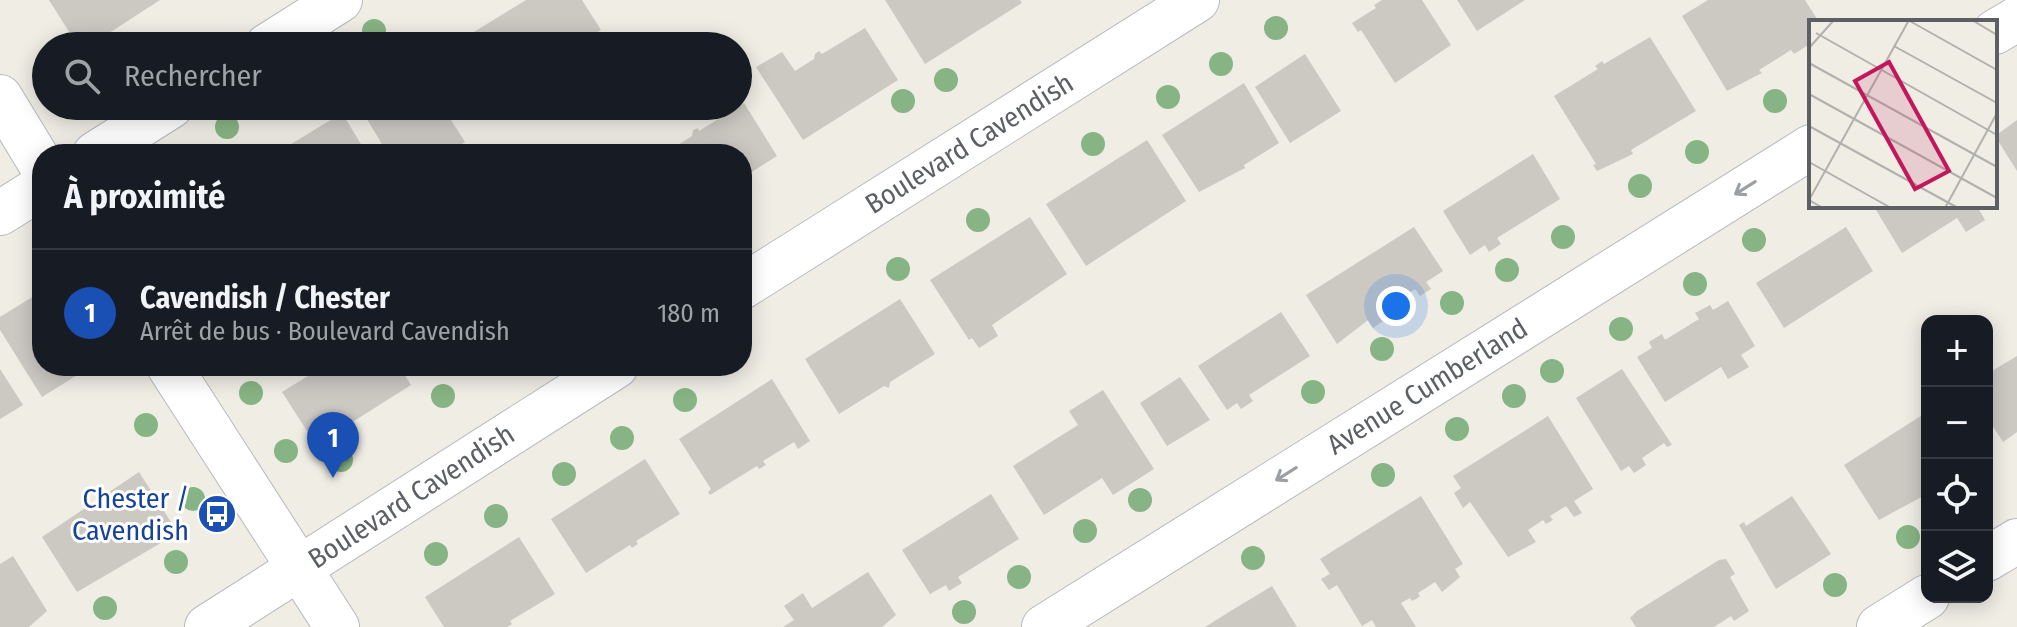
<!DOCTYPE html>
<html lang="fr">
<head>
<meta charset="utf-8">
<style>
  :root { --surface:#171b24; --page:#20242c; --text:#f1f3f6; --muted:#9ea1a6; --line:#363941; --accent:#db2777 }
  body { margin:0; font-family:"Fira Sans Condensed",sans-serif; background:var(--page); color:var(--text) }
  .controls { position:absolute; right:24px; bottom:24px; display:grid; overflow:hidden; border-radius:16px; box-shadow:0 4px 20px #0003 }
  .controls button { width:72px; height:72px; display:grid; place-items:center; padding:0; border:0; border-bottom:2px solid var(--line); background:var(--surface); color:var(--text); font:40px sans-serif }
  .you { position:absolute; left:1396px; top:306px; width:28px; height:28px; margin:-20px; border:6px solid #fff; border-radius:50%; background:#1a73e8; box-shadow:0 0 0 12px #1a73e833 }
  .badge { display:grid; place-items:center; width:52px; height:52px; border-radius:50%; background:var(--accent); color:#fff; font-size:26px; font-weight:700 }
  .pin { position:absolute; translate:-50% -66px; filter:drop-shadow(0 2px 4px #0008) }
  .pin::after { content:''; position:absolute; top:42px; width:28px; height:24px; background:inherit; clip-path:polygon(0 0,100% 0,50% 100%) }
  .list { margin:0; padding:0; list-style:none }
  h2 { display:flex; justify-content:space-between; align-items:center; height:104px; margin:0; padding:0 32px; font-size:34px }
  h2 small { font-size:26px; font-weight:400; color:var(--muted) }
  .list li { display:grid; grid-template-columns:52px 1fr auto; gap:24px; align-items:center; box-sizing:border-box; height:128px; padding:0 32px; border-top:2px solid var(--line) }
  .list b { display:block; font-size:30px; white-space:nowrap }
  .list p { margin:0; font-size:26px; white-space:nowrap; color:var(--muted) }
  .list em { font-size:26px; font-style:normal; color:var(--muted) }
  .icon { flex:none; width:44px; height:44px; fill:none; stroke:currentColor; stroke-width:2; stroke-linecap:round; stroke-linejoin:round }
  .map { position:relative; flex:none; width:2017px; height:627px; overflow:hidden }
  .search { position:absolute; background:var(--surface); box-shadow:0 4px 20px #0003; left:32px; top:32px; width:720px; height:88px; display:flex; align-items:center; gap:20px; box-sizing:border-box; padding:0 28px; border-radius:44px; color:var(--muted); font-size:30px }
  .panel { position:absolute; background:var(--surface); box-shadow:0 4px 20px #0003; left:32px; top:144px; width:720px; height:232px; border-radius:32px }
  .map>svg:first-child { display:block }
</style>
</head>
<body>
<div class="map">
<svg width="2017" height="627" viewBox="0 0 2017 627">
  <rect width="100%" height="100%" fill="#efede4"/>
  <g fill="#ccc9c3">
    <path d="M49,0H160L89,46H78Z"/>
    <path d="M526,0H582L601,30L574,46H477L469,35Z"/>
    <path d="M885,0H1020L1022,3L925,64Z"/>
    <path d="M1382,0H1422L1451,45L1395,83L1361,30L1358,32L1352,23L1376,8L1374,5Z"/>
    <path d="M1457,0H1525L1477,31Z"/>
    <path d="M1708,0H1805L1819,22H1811L1810,44L1794,54L1791,50L1759,70L1762,73L1727,91L1682,16Z"/>
    <path d="M865,28L898,80L803,140L756,67L782,52L795,71L814,59L815,54L819,51L822,54Z"/>
    <path d="M1650,37L1696,111L1631,150L1633,154L1597,171L1593,165L1596,164L1554,96L1598,69L1595,66L1602,61L1604,64Z"/>
    <path d="M1305,54L1341,111L1290,143L1255,87Z"/>
    <path d="M1244,83L1279,143L1244,165L1245,168L1199,192L1162,135Z"/>
    <path d="M744,103L777,156L742,178V154H664L692,136L693,130L698,128L699,131Z"/>
    <path d="M359,106H442L465,142L445,154H388Z"/>
    <path d="M342,113L367,154H293L288,146Z"/>
    <path d="M2017,120V171L1995,136Z"/>
    <path d="M1147,140L1186,201L1086,266L1046,204Z"/>
    <path d="M1533,154L1560,199L1497,238L1501,244L1489,252L1485,245L1470,255L1443,211Z"/>
    <path d="M1882,206H1977L1985,220L1966,232L1957,218L1902,253L1876,210Z"/>
    <path d="M1030,217L1067,274L992,325L998,336L979,348L972,338L969,340L930,280Z"/>
    <path d="M1414,227L1443,271L1426,282L1431,289L1420,296L1415,289L1381,311L1386,319L1373,328L1368,320L1337,344L1306,295Z"/>
    <path d="M1846,227L1873,271L1784,328L1756,283Z"/>
    <path d="M42,291V366H92L42,397L0,330V317Z"/>
    <path d="M900,299L935,354L890,382L889,388L884,386L839,414L805,359Z"/>
    <path d="M1728,301L1755,346L1741,355L1749,367L1728,379L1721,367L1665,402L1637,357L1652,348L1649,342L1662,334L1665,340L1699,319L1695,313L1710,305L1713,310Z"/>
    <path d="M1281,312L1310,356L1249,395L1253,401L1241,409L1237,403L1227,410L1198,366Z"/>
    <path d="M2017,356V432L2003,442L1987,417V374Z"/>
    <path d="M324,366H399L411,385L316,445L282,392Z"/>
    <path d="M0,369L23,405L0,419Z"/>
    <path d="M1622,369L1672,445L1667,447L1664,443L1642,458L1646,465L1634,473L1629,466L1621,471L1576,398Z"/>
    <path d="M1180,377L1210,420L1167,446L1140,403Z"/>
    <path d="M772,379L810,441L798,449L794,442L763,461L766,465L759,469L757,466L710,495L708,492L711,489L679,439Z"/>
    <path d="M1103,390L1154,469L1113,495L1102,478L1044,515L1013,466L1078,425L1069,411Z"/>
    <path d="M1927,412V494L1879,520L1844,465Z"/>
    <path d="M1548,416L1593,489L1574,501L1582,513L1574,517L1566,506L1550,516L1553,520L1546,524L1543,520L1528,530L1536,542L1508,557L1470,502L1463,508L1454,493L1461,488L1453,476Z"/>
    <path d="M645,459L680,514L636,541L638,544L632,548L630,545L586,573L551,519Z"/>
    <path d="M139,472L178,533L77,592L42,537Z"/>
    <path d="M991,494L1019,539L958,577L962,583L949,591L946,585L930,594L902,550Z"/>
    <path d="M1421,496L1463,564L1455,569L1460,577L1442,592L1435,582L1418,593L1420,596L1416,599L1412,601L1410,598L1401,603L1416,627H1376L1372,620L1362,626L1337,585L1329,590L1321,579L1330,574L1320,559Z"/>
    <path d="M1792,496L1831,554L1776,589L1739,525L1744,522L1746,526Z"/>
    <path d="M519,537L555,594L510,621L512,624L507,627H444L425,597Z"/>
    <path d="M13,556L47,611L29,627H0V564Z"/>
    <path d="M1726,559L1735,574L1730,577L1749,611L1734,621L1731,616L1714,627H1636L1630,618L1637,611L1719,560Z"/>
    <path d="M868,572L896,615L882,627H783L794,620L784,606L803,593L812,608Z"/>
    <path d="M1272,586L1297,627H1205L1229,612Z"/>
  </g>
  <g fill="none" stroke-linecap="round" stroke-linejoin="round">
    <g stroke="#b6babe" stroke-width="46">
      <g id="minor">
        <path d="M1995,32L2017,19"/>
        <path d="M267,46L340,0"/>
        <path d="M0,97L42,166"/>
        <path d="M95,154L171,106"/>
        <path d="M0,213L42,187"/>
        <path d="M169,366L337,627"/>
        <path d="M1987,559L2017,541"/>
        <path d="M1044,627L1811,147"/>
        <path d="M1879,627L1927,597"/>
      </g>
    </g>
    <g stroke="#b7bbc1" stroke-width="46">
      <g id="secondary">
        <path d="M742,287L1197,0"/>
        <path d="M207,627L616,366"/>
      </g>
    </g>
    <use href="#minor" stroke="#fff" stroke-width="44"/>
    <use href="#secondary" stroke="#fff" stroke-width="44"/>
  </g>
  <g fill="#87b484">
    <circle cx="1276" cy="28" r="12"/>
    <circle cx="374" cy="31" r="12"/>
    <circle cx="1221" cy="64" r="12"/>
    <circle cx="946" cy="80" r="12"/>
    <circle cx="1168" cy="97" r="12"/>
    <circle cx="903" cy="101" r="12"/>
    <circle cx="1775" cy="101" r="12"/>
    <circle cx="227" cy="127" r="12"/>
    <circle cx="1093" cy="144" r="12"/>
    <circle cx="1697" cy="152" r="12"/>
    <circle cx="1640" cy="186" r="12"/>
    <circle cx="978" cy="220" r="12"/>
    <circle cx="1563" cy="237" r="12"/>
    <circle cx="1754" cy="240" r="12"/>
    <circle cx="898" cy="269" r="12"/>
    <circle cx="1507" cy="270" r="12"/>
    <circle cx="1695" cy="284" r="12"/>
    <circle cx="1452" cy="303" r="12"/>
    <circle cx="1621" cy="329" r="12"/>
    <circle cx="1382" cy="349" r="12"/>
    <circle cx="1552" cy="371" r="12"/>
    <circle cx="1313" cy="392" r="12"/>
    <circle cx="251" cy="393" r="12"/>
    <circle cx="443" cy="396" r="12"/>
    <circle cx="1514" cy="396" r="12"/>
    <circle cx="685" cy="400" r="12"/>
    <circle cx="146" cy="425" r="12"/>
    <circle cx="1457" cy="429" r="12"/>
    <circle cx="622" cy="438" r="12"/>
    <circle cx="286" cy="451" r="12"/>
    <circle cx="341" cy="460" r="12"/>
    <circle cx="564" cy="474" r="12"/>
    <circle cx="1383" cy="475" r="12"/>
    <circle cx="193" cy="499" r="12"/>
    <circle cx="1140" cy="500" r="12"/>
    <circle cx="496" cy="516" r="12"/>
    <circle cx="1085" cy="531" r="12"/>
    <circle cx="1908" cy="537" r="12"/>
    <circle cx="436" cy="554" r="12"/>
    <circle cx="1253" cy="558" r="12"/>
    <circle cx="176" cy="562" r="12"/>
    <circle cx="1019" cy="577" r="12"/>
    <circle cx="1835" cy="585" r="12"/>
    <circle cx="105" cy="608" r="12"/>
    <circle cx="964" cy="612" r="12"/>
  </g>
  <defs><path id="oneway-shaft" d="M-6 0H5M1.5-3L5.5 0L1.5 3" fill="none" stroke-width="1.6" stroke-linecap="round" stroke-linejoin="round" transform="scale(2)"/></defs>
  <g stroke="#9da0a3">
    <use href="#oneway-shaft" transform="translate(1745 188) rotate(148)"/>
    <use href="#oneway-shaft" transform="translate(1286 474) rotate(148)"/>
  </g>
  <defs>
    <g id="bus-disc" transform="scale(2)"><circle r="9.5" fill="#1a4fb4" stroke="#fff"/><path d="M-5-6H5V4H4V6H2V4H-2V6H-4V4H-5ZM-3.5-4V0h7V-4ZM-3.5 1.2v1.5H-2V1.2ZM2 1.2v1.5H3.5V1.2Z" fill="#fff"/></g>
  </defs>
  <g fill-rule="evenodd">
    <use href="#bus-disc" x="217" y="514"/>
  </g>
  <g text-anchor="middle" stroke-width="6" stroke-linejoin="round" paint-order="stroke">
    <g font-size="28" fill="#5c6065" stroke="#fff">
      <text transform="translate(969 143) rotate(-32)" y="10">Boulevard Cavendish</text>
      <text transform="translate(1427 386) rotate(-32)" y="10">Avenue Cumberland</text>
      <text transform="translate(411 496) rotate(-33)" y="10">Boulevard Cavendish</text>
    </g>
    <g font-size="28" fill="#164399" stroke="#fff" text-anchor="end">
      <text x="189" y="508">Chester /<tspan x="189" dy="32">Cavendish</tspan></text>
    </g>
  </g>
  <g transform="translate(1809 20)">
    <rect width="188" height="188" fill="#efede4"/>
    <path fill="none" stroke="#b0b1ad" stroke-width="2" d="M99,0L188,50M163,0L188,15M7,13L188,115M85,26L188,83M0,28L25,0M0,43L188,147M0,74L188,178M0,106L149,188M0,142L82,188M14,188L0,180L100,0M136,188L188,93"/>
    <path fill="#c2185b" fill-opacity="0.15" stroke="#c2185b" stroke-width="4" d="M80,42L140,151L106,169L46,61Z"/>
    <rect width="188" height="188" fill="none" stroke="#5c6065" stroke-width="4"/>
  </g>
</svg>
<div class="controls">
<button>+</button>
<button>−</button>
<button><svg class="icon" aria-label="locate" viewBox="0 0 24 24"><circle cx="12" cy="12" r="6"/><path d="M12 2v4M12 18v4M2 12h4M18 12h4"/></svg></button>
<button><svg class="icon" aria-label="layers" viewBox="0 0 24 24"><path d="M12 4l9 5-9 5-9-5zM3 14l9 5 9-5"/></svg></button>
</div>
<div class="you"></div>
<div class="pin badge" style="left:333px;top:478px;background:#1a4fb4">1</div>
<div class="search"><svg class="icon" aria-label="search" viewBox="0 0 24 24"><circle cx="10" cy="10" r="6"/><path d="M15 15l6 6"/></svg>Rechercher</div>
<section class="panel">
<h2>À proximité<small></small></h2>
<ul class="list">
<li><span class="badge" style="background:#1a4fb4">1</span><div><b>Cavendish / Chester</b><p>Arrêt de bus · Boulevard Cavendish</p></div><em>180 m</em></li>
</ul>
</section>
</div>
</body>
</html>
